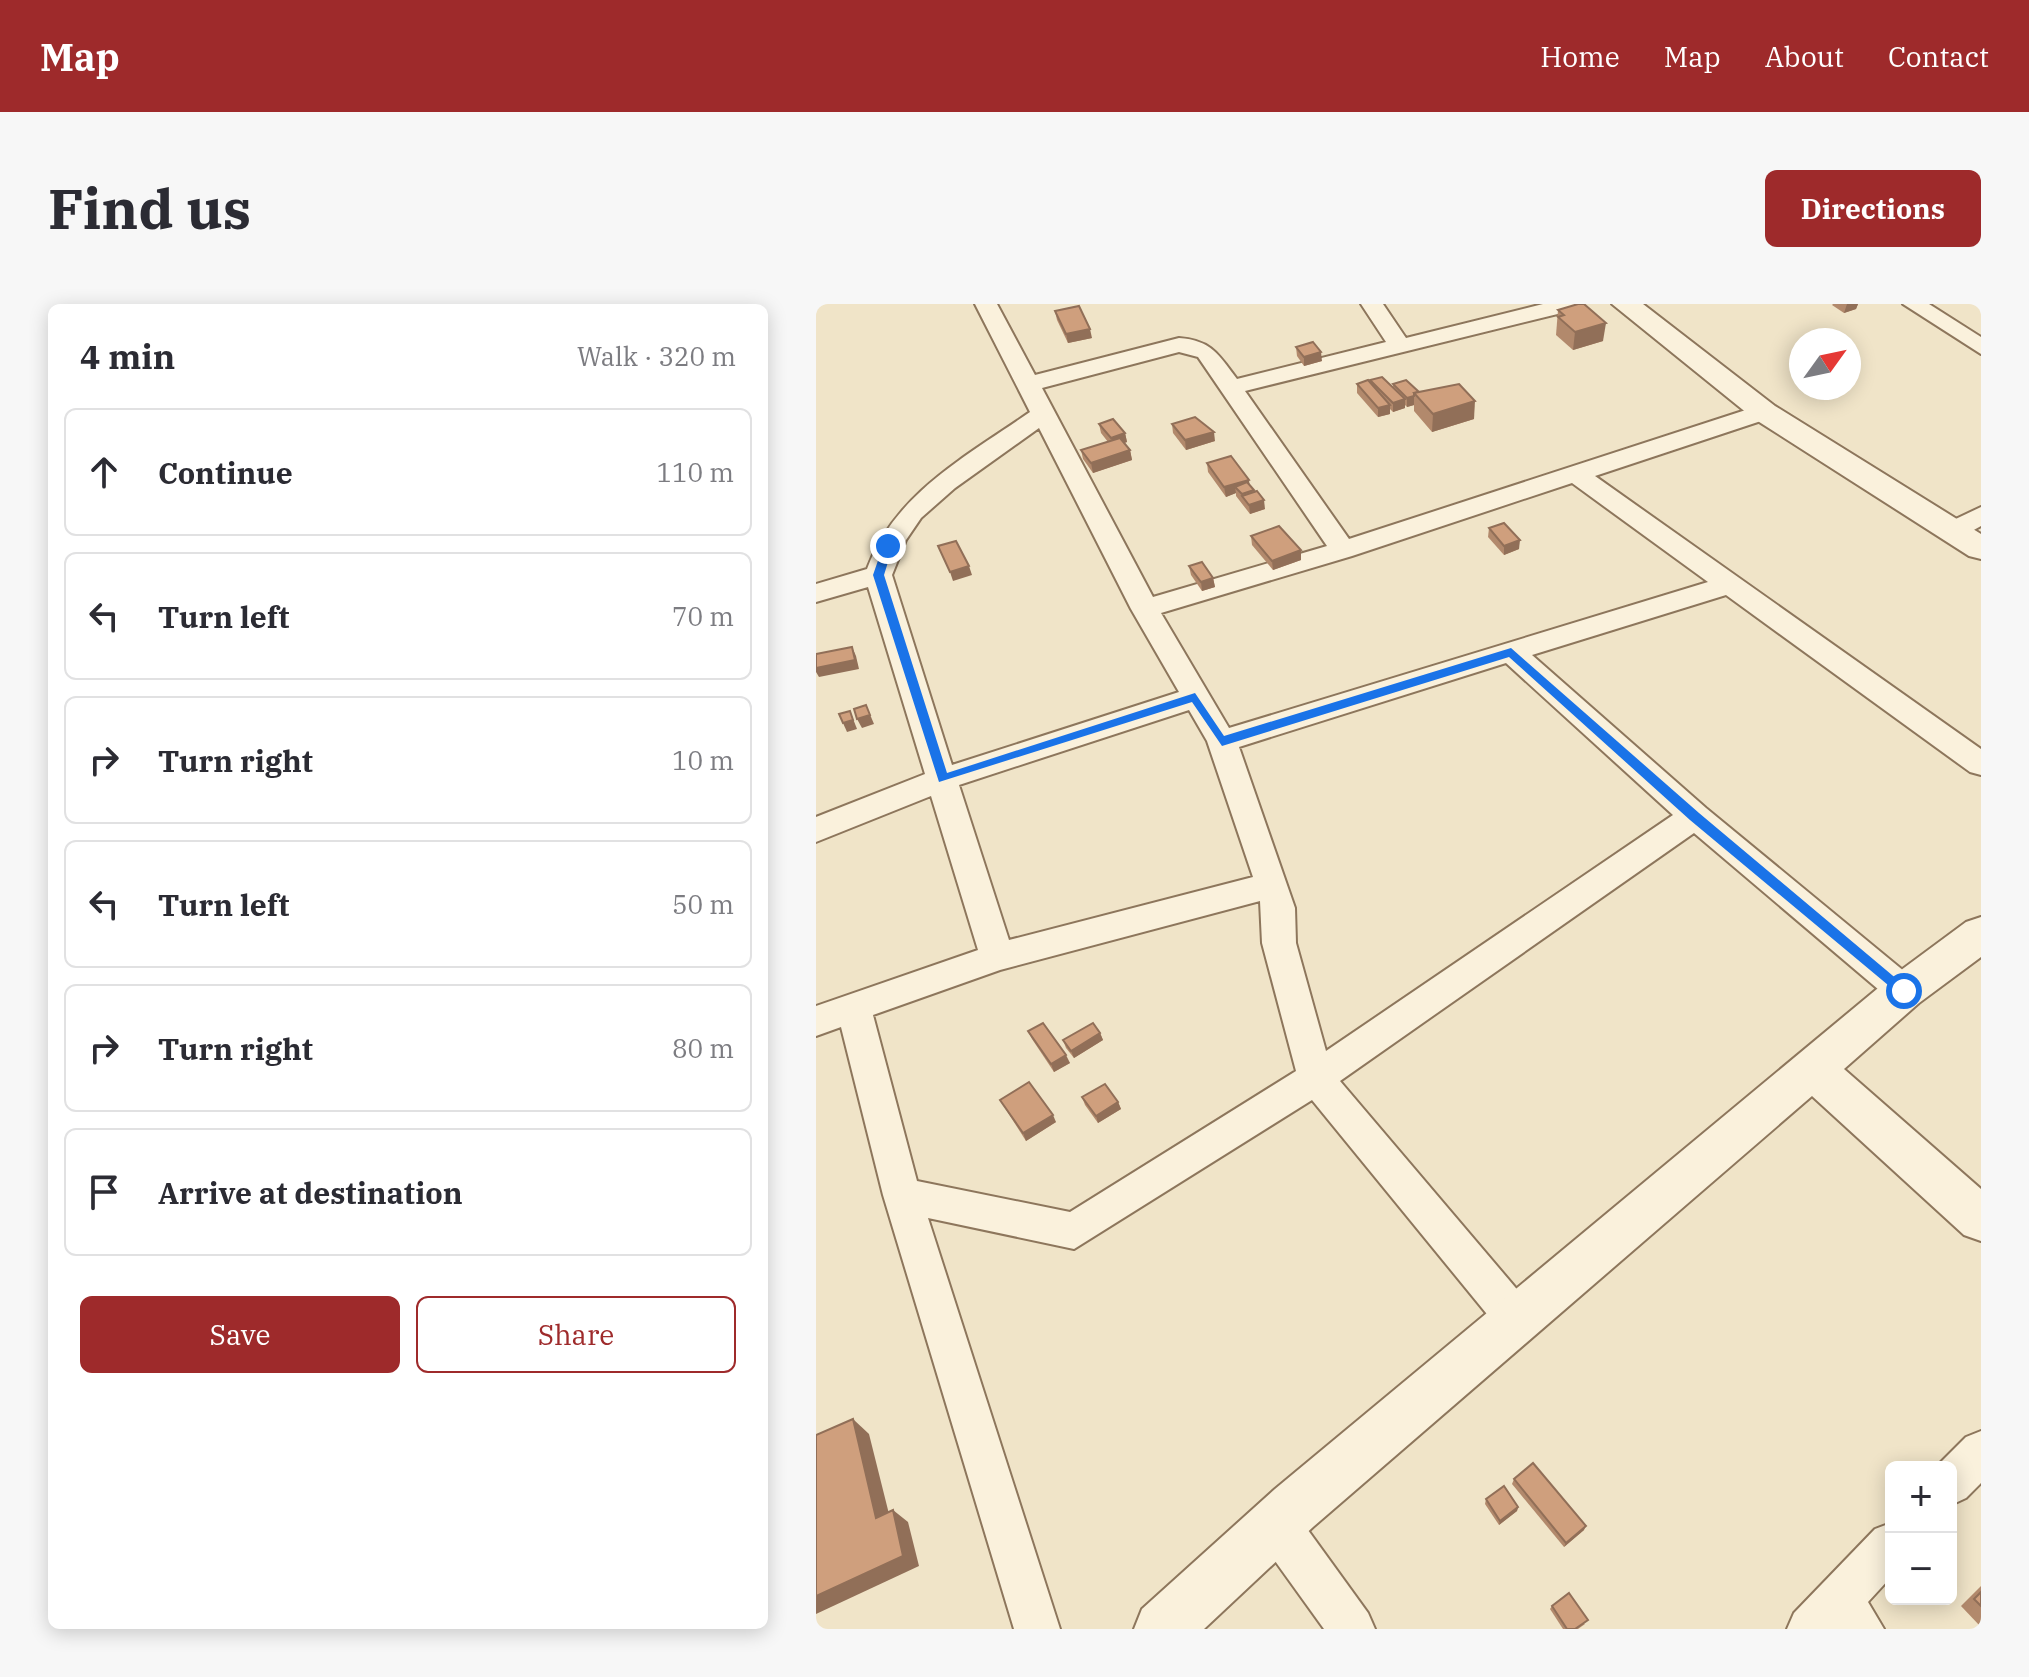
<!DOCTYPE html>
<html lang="en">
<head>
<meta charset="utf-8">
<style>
  :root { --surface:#fff; --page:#f7f7f7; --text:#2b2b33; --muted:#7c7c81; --line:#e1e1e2; --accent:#9e2a2b }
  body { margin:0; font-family:"IBM Plex Serif",serif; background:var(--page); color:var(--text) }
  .controls { position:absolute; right:24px; bottom:24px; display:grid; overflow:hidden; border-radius:12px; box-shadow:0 4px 20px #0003 }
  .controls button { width:72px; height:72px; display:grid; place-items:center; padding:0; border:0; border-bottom:2px solid var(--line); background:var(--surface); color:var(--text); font:40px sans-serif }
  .compass { position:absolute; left:973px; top:24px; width:72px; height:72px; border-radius:50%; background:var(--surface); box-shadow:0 4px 20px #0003; rotate:57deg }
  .stop { position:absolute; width:24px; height:24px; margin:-18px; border:6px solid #1a73e8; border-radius:50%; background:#fff }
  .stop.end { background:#1a73e8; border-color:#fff; box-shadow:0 2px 8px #0008 }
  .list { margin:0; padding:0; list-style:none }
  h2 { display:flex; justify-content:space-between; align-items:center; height:104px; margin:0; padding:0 32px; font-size:34px }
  h2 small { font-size:26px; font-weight:400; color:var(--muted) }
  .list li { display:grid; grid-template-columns:52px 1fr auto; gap:24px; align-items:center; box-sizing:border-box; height:128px; margin:0 16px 16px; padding:0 16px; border:2px solid var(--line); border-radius:12px }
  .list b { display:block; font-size:30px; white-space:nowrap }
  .list em { font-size:26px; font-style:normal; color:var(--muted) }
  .actions { display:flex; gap:16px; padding:24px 32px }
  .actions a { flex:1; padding:18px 0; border:2px solid var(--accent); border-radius:12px; text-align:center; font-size:28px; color:var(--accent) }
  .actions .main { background:var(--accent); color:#fff }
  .icon { flex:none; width:44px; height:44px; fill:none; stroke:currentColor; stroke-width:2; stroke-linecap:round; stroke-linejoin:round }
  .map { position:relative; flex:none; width:1165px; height:1325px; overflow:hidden; border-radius:12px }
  header { display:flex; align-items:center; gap:48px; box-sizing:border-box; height:112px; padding:0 40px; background:var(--accent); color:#fff }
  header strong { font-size:38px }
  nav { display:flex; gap:44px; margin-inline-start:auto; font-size:28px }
  .intro { display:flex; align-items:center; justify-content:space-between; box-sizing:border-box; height:192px; padding:0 48px }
  h1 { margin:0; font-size:56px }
  .button { padding:20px 36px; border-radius:12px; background:var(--accent); color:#fff; font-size:28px; font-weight:700 }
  main { display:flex; gap:48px; padding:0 48px }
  aside { flex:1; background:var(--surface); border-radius:12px; box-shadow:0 4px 20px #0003 }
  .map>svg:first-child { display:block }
</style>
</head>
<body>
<header>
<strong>Map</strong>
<nav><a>Home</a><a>Map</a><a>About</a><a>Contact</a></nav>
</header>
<div class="intro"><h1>Find us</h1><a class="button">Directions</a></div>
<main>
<aside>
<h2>4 min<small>Walk · 320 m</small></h2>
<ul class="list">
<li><svg class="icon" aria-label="ahead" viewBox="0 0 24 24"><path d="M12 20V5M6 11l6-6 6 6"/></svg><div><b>Continue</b></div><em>110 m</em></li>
<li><svg class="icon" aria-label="left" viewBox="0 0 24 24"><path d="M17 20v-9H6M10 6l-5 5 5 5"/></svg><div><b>Turn left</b></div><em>70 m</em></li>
<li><svg class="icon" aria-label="right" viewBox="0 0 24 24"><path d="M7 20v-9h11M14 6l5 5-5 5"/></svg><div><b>Turn right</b></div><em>10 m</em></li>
<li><svg class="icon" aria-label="left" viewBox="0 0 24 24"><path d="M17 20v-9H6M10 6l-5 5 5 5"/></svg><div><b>Turn left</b></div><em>50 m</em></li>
<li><svg class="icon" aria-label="right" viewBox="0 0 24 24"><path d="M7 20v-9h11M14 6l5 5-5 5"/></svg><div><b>Turn right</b></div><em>80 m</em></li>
<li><svg class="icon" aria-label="arrive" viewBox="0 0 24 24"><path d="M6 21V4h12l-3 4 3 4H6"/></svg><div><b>Arrive at destination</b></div></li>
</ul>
<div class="actions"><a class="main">Save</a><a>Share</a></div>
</aside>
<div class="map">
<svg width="1165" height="1325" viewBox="0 0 1165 1325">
  <rect width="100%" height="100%" fill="#f0e4c8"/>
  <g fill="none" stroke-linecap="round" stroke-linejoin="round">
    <g stroke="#8d765c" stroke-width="4">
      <g id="minor">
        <path d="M159,0H181L219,71L363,34C395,36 403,51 421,75L570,38L545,0H567L590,34L727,0H765L762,5L429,87L533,235L939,103H957L960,108L957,113L779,172L1165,445V471L1154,468L910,291L716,351L890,504L1100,677L1105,687L1100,697L1088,701L1076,697L878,529L524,777L716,1003L722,1017L716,1031L702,1037L688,1031L496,796L258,945L112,914L244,1325H198L67,891L25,723L0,732V702L162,646L115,492L0,538V513L109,470L52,283L0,298V280L51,265C79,189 151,152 214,108ZM363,48L382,53L511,242L337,293L226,84ZM223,124L315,305L363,388L136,461L76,271L90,236L105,214L139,184ZM756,179L892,278L413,424L345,309L536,252ZM690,359L857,511L510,747L480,639L479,604L423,443ZM373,406L391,437L437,573L193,636L143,481ZM444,597L446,639L480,767L254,908L101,877L57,711L184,666Z"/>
        <path d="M1087,0H1113L1165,33V50Z"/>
        <path d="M1165,203V222L1145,233H1127L1123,227L1127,221Z"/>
        <path d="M1165,1127V1179L1150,1194L1135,1201V1163H1120L1150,1133Z"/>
        <path d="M460,1198L476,1204L552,1309L559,1325H508L444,1236L438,1220L444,1204Z"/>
        <path d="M1075,1219V1273L1052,1298L1068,1325H971L978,1309L1059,1225Z"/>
      </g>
    </g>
    <g stroke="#8d765c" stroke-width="4">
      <g id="tertiary">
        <path d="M796,0H827L959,102L1165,230V255L1153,252L937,114Z"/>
        <path d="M1165,613V653L1103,699L1028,765L1165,885V937L1148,931L996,792L497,1223L388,1325H318L326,1305L459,1185L1073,675L1150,618Z"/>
      </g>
    </g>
    <use href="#minor" fill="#faf1dc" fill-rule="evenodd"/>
    <use href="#tertiary" fill="#faf1dc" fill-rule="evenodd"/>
  </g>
  <g fill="#b2896c">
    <path d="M1017,0H1042L1040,5L1028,9L1016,1Z"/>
    <path d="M742,6L787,37L757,46L740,31Z"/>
    <path d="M239,7L276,34L252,39L241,16Z"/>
    <path d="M480,43L506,57L488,62L481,52Z"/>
    <path d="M554,76L577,84V80L603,88L658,115L616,128L598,107V101L591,103L589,101V104L577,108L574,105V110L562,113L541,89V80L554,78Z"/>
    <path d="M283,120L309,129L311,138L308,139L314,146L316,156L277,169L267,155L265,146L292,138L285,129Z"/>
    <path d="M356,120L399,137L370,146L357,129Z"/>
    <path d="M391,159L434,182L449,205L434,210L420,192V189L410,193L392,168Z"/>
    <path d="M673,224L703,245L688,251L672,233Z"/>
    <path d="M435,232L485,246V256L457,266L436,241Z"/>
    <path d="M373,262L397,274L399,283L386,287L375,271Z"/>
    <path d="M212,727L254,759L238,768L216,735Z"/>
    <path d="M284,729L287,736L258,754L250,744L247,736Z"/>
    <path d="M266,793L302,798L305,805L282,819L269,801Z"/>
    <path d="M184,796L240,818L210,837Z"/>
    <path d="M698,1175L768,1226L748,1243L696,1180Z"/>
    <path d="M670,1195L702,1203L701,1207L683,1221L669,1200Z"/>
    <path d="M1165,1282V1322H1164L1145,1302Z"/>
    <path d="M736,1302L769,1320L762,1325H747L734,1305Z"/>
  </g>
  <g fill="#916f58">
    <path d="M1031,0H1042L1040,5L1028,9Z"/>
    <path d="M790,19L787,37L757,46L759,28Z"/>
    <path d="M274,25L276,34L252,39L250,30Z"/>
    <path d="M505,48L506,57L488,62V53Z"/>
    <path d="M598,92V101L591,103V94Z"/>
    <path d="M589,95V104L577,108V99Z"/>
    <path d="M659,97L658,115L616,128L617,110Z"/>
    <path d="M574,101V110L562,113V104Z"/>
    <path d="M398,128L399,137L370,146L369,136Z"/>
    <path d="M309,129L311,138L297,143L295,134Z"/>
    <path d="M314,146L316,156L277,169L275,159Z"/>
    <path d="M433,176L434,185L419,183L420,189L410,193L408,183Z"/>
    <path d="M448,196L449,205L434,210L433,201Z"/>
    <path d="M704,236L703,245L688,251V242Z"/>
    <path d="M485,246V256L457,266L456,257Z"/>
    <path d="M153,262L156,271L137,277L134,268Z"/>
    <path d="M397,274L399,283L386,287L385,278Z"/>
    <path d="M36,343L40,352L43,365L3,373L0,368V364Z"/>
    <path d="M50,401L58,420L46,424L41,415Z"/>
    <path d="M34,407L41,425L31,428L27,419Z"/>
    <path d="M284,729L287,736L258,754L255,747Z"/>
    <path d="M250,751L254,759L238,768L235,760Z"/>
    <path d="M302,798L305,805L282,819L280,812Z"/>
    <path d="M237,811L240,818L210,837L207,829Z"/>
    <path d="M37,1115L53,1130L77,1226L60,1214Z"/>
    <path d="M702,1203L701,1207L683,1221L684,1217Z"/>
    <path d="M77,1206L92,1218L103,1262L0,1310V1292Z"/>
    <path d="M770,1222L768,1226L748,1243L750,1239Z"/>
  </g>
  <g fill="#cf9f7d" stroke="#916f58" stroke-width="2">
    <path d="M762,0H768L790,19L759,28L742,13L748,11L742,6Z"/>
    <path d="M263,2L274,25L250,30L239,7Z"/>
    <path d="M497,38L505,48L488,53L480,43Z"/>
    <path d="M566,73L589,95L577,99L554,76Z"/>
    <path d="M552,76L574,101L562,104L541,80Z"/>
    <path d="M590,76L603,88L598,89V92L591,94L577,80Z"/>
    <path d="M643,80L659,97L617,110L598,89Z"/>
    <path d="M379,113L398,128L369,136L356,120Z"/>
    <path d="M297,115L309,129L295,134L283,120Z"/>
    <path d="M304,134L314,146L275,159L265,146Z"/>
    <path d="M415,152L433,176L408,183L391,159Z"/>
    <path d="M431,178L438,186L426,190L419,183Z"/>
    <path d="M441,187L448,196L433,201L426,192Z"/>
    <path d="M688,219L704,236L688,242L673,224Z"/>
    <path d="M463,222L485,246L456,257L435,232Z"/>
    <path d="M140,237L153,262L134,268L122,242Z"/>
    <path d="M386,258L397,274L385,278L373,262Z"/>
    <path d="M36,343L39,356L0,364V350Z"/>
    <path d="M50,401L54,411L41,415L38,405Z"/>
    <path d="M34,407L37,416L27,419L23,410Z"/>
    <path d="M227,719L250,751L235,760L212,727Z"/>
    <path d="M277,719L284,729L255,747L247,736Z"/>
    <path d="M213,778L237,811L207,829L184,796Z"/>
    <path d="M289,780L302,798L280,812L266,793Z"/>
    <path d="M37,1115L60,1214L77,1206L87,1252L0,1292V1131Z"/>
    <path d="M717,1159L770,1222L750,1239L698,1175Z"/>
    <path d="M688,1182L702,1203L684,1217L670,1195Z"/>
    <path d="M1165,1288V1302L1158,1295Z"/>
    <path d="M753,1289L772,1316L759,1325H751L736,1302Z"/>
  </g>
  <path fill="#1a73e8" d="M72,239L77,242L68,271L131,469L379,389L408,432L695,344L883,509L1095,687L1093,691H1084L874,516L693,353L406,442L376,398L123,478L57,271L67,242Z"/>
</svg>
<div class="controls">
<button>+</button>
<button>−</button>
</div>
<svg class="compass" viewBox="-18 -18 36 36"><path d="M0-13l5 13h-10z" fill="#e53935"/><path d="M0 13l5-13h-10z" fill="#7c7c81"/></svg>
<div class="stop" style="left:1088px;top:687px"></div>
<div class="stop end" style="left:72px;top:242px"></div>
</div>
</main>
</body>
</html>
